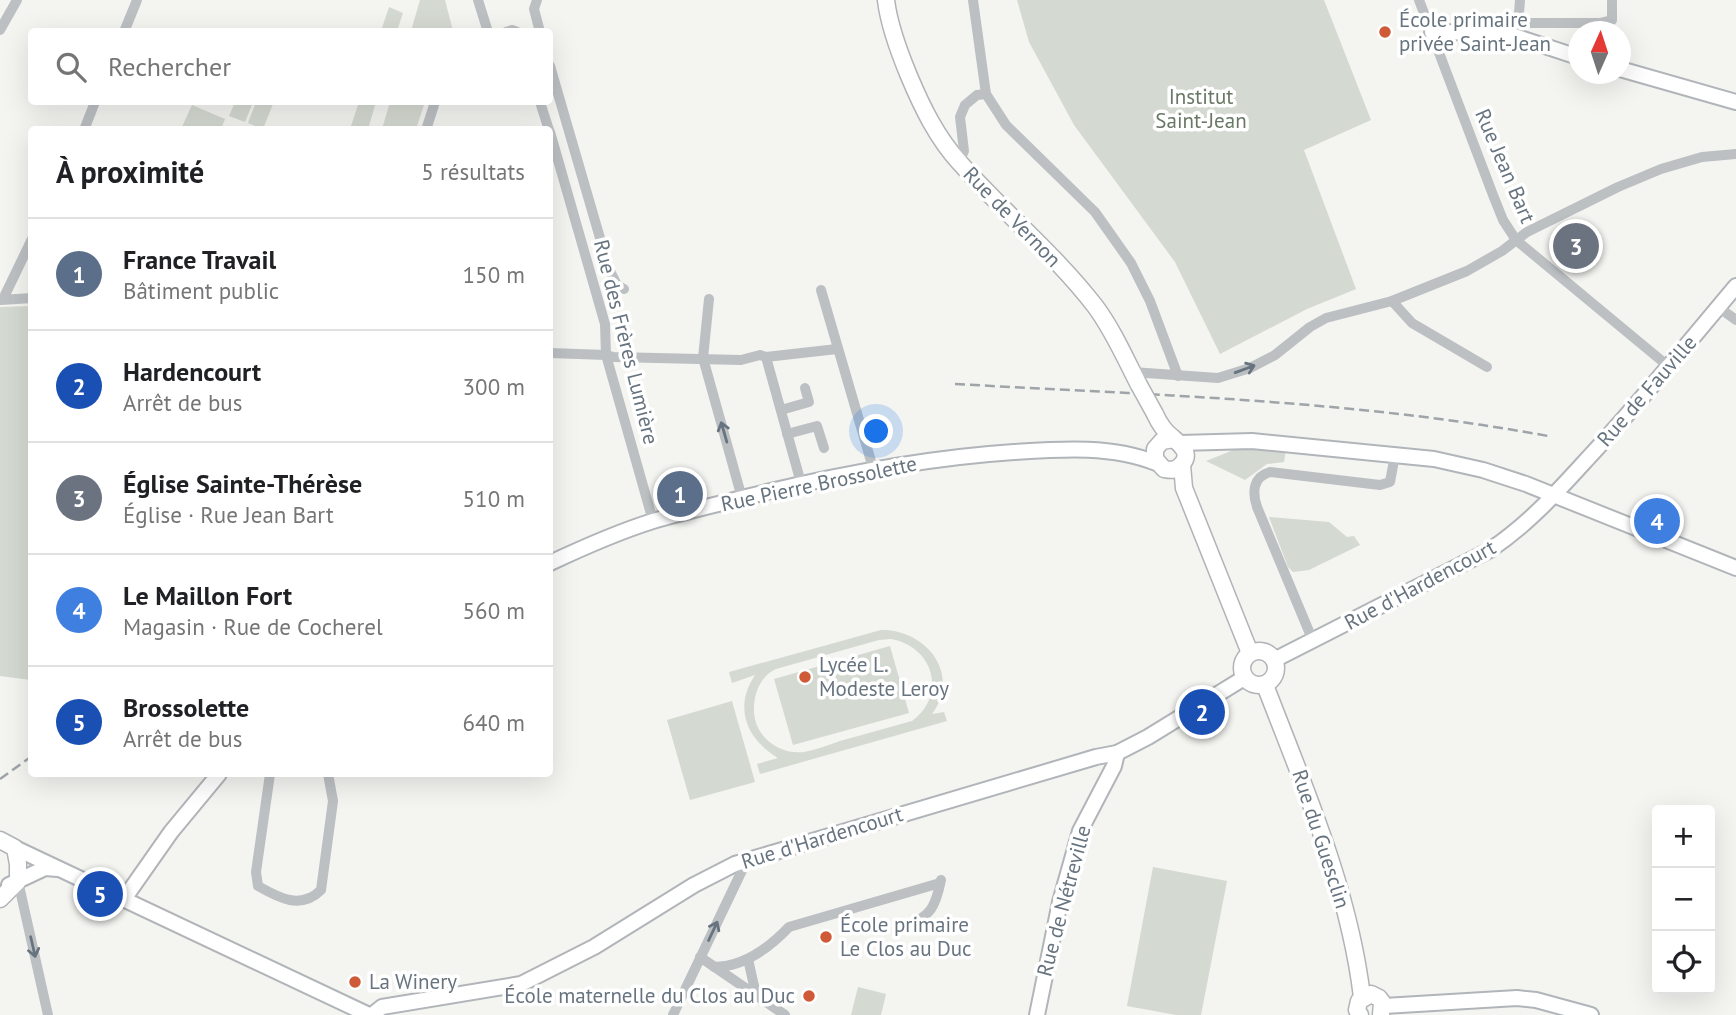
<!DOCTYPE html>
<html lang="fr">
<head>
<meta charset="utf-8">
<style>
  :root { --surface:#fff; --page:#f2f2f2; --text:#202124; --muted:#757577; --line:#e0e0e0; --accent:#b45309 }
  body { margin:0; font-family:"PT Sans",sans-serif; background:var(--page); color:var(--text) }
  .controls { position:absolute; right:21px; bottom:21px; display:grid; overflow:hidden; border-radius:7px; box-shadow:0 7px 28px #0002 }
  .controls button { width:63px; height:63px; display:grid; place-items:center; padding:0; border:0; border-bottom:2px solid var(--line); background:var(--surface); color:var(--text); font:35px sans-serif }
  .compass { position:absolute; left:1568px; top:21px; width:63px; height:63px; border-radius:50%; background:var(--surface); box-shadow:0 7px 28px #0002; rotate:3deg }
  .you { position:absolute; left:877px; top:432px; width:24px; height:24px; margin:-18px; border:5px solid #fff; border-radius:50%; background:#1a73e8; box-shadow:0 0 0 10px #1a73e833 }
  .badge { display:grid; place-items:center; width:46px; height:46px; border-radius:50%; background:var(--accent); color:#fff; font-size:23px; font-weight:700 }
  .pin { position:absolute; translate:-50% -50%; border:4px solid #fff; box-shadow:0 2px 7px #0006 }
  .list { margin:0; padding:0; list-style:none }
  h2 { display:flex; justify-content:space-between; align-items:center; height:91px; margin:0; padding:0 28px; font-size:30px }
  h2 small { font-size:23px; font-weight:400; color:var(--muted) }
  .list li { display:grid; grid-template-columns:46px 1fr auto; gap:21px; align-items:center; box-sizing:border-box; height:112px; padding:0 28px; border-top:2px solid var(--line) }
  .list b { display:block; font-size:26px; white-space:nowrap }
  .list p { margin:0; font-size:23px; white-space:nowrap; color:var(--muted) }
  .list em { font-size:23px; font-style:normal; color:var(--muted) }
  .icon { flex:none; width:38px; height:38px; fill:none; stroke:currentColor; stroke-width:2; stroke-linecap:round; stroke-linejoin:round }
  .map { position:relative; flex:none; width:1736px; height:1015px; overflow:hidden }
  .search { position:absolute; background:var(--surface); box-shadow:0 7px 28px #0002; left:28px; top:28px; width:525px; height:77px; display:flex; align-items:center; gap:18px; box-sizing:border-box; padding:0 24px; border-radius:7px; color:var(--muted); font-size:26px }
  .panel { position:absolute; background:var(--surface); box-shadow:0 7px 28px #0002; left:28px; top:126px; width:525px; height:651px; border-radius:7px }
  .map>svg:first-child { display:block }
</style>
</head>
<body>
<div class="map">
<svg width="1736" height="1015" viewBox="0 0 1736 1015">
  <rect width="100%" height="100%" fill="#f4f4f1"/>
  <g fill="#d4d9d1" fill-rule="evenodd">
    <path d="M420,0H445L453,31H411Z"/>
    <path d="M1017,0H1324L1371,120L1304,150L1356,289L1307,309L1220,354L1175,262L1074,125L1029,42Z"/>
    <path d="M389,7L403,13L397,31H381Z"/>
    <path d="M235,102H253L245,122L229,116Z"/>
    <path d="M256,102L273,104L263,129L248,123Z"/>
    <path d="M359,102H376L368,129H350Z"/>
    <path d="M390,102H425L416,129H382Z"/>
    <path d="M192,105L225,119L221,129H181Z"/>
    <path d="M31,306H32L31,680L0,676V307Z"/>
    <path d="M1241,447L1286,450L1284,462L1267,464L1245,480L1206,461Z"/>
    <path d="M1269,517L1329,522L1347,537L1354,536L1360,545L1309,570L1293,572L1288,567Z"/>
    <path d="M881,630C925,629 962,673 932,714L944,712L947,721L760,774L757,764L778,758C747,739 733,708 755,675L732,683L729,672ZM891,639C933,646 948,695 912,721C888,728 864,734 840,741C828,745 816,750 804,752C778,755 753,735 754,709C754,692 761,676 776,669L879,640Z"/>
    <path d="M890,646L909,713L793,745L774,679Z"/>
    <path d="M732,701L755,782L690,800L667,720Z"/>
    <path d="M1153,867L1227,881L1201,1015H1176L1127,1006Z"/>
    <path d="M858,987L886,994L881,1015H851Z"/>
  </g>
  <g fill="none" stroke-linecap="round" stroke-linejoin="round">
    <g stroke="#b1b5b9" stroke-width="18">
      <g id="secondary">
        <path d="M1432,32L1505,33L1578,57"/>
        <path d="M1620,69L1736,102"/>
        <path d="M1180,443L1252,441L1434,459L1483,470L1526,484L1736,568"/>
        <path d="M550,563C584,547 618,532 653,521C684,512 715,505 746,497C835,475 923,458 1014,452C1060,449 1112,445 1156,463"/>
        <path d="M1274,660L1490,550C1530,523 1558,491 1590,456C1641,401 1688,343 1736,286"/>
        <path d="M15,848L369,1015"/>
        <path d="M9,885L45,868L58,869"/>
        <path d="M124,899L171,832L219,774"/>
        <path d="M1384,1006L1517,998L1536,1000L1591,1015"/>
        <path d="M372,1015L382,1007L521,984L594,947L694,885L735,864L1096,757L1117,753L1148,737L1244,678"/>
        <path d="M1037,1015L1060,902L1080,831L1114,766L1117,753"/>
      </g>
    </g>
    <g stroke="#b0b4b7" stroke-width="19">
      <g id="primary">
        <path d="M886,0C889,26 899,52 909,76C922,107 937,138 960,163C1003,212 1055,254 1095,306C1113,330 1125,358 1139,385"/>
        <path d="M1155,414C1159,423 1164,431 1172,437C1181,445 1193,454 1180,466C1175,471 1170,470 1164,469L1155,459V449L1162,441L1174,439"/>
        <path d="M1182,465L1184,488L1250,653"/>
        <circle cx="1259" cy="668" r="17"/>
        <path d="M1265,685C1304,787 1349,888 1362,997"/>
        <path d="M0,840L15,848L18,864V881L0,899"/>
        <path d="M1360,1015L1357,1010L1359,1001L1371,994L1379,998L1382,1002L1381,1015"/>
      </g>
    </g>
    <g stroke="#bcc0c3" stroke-width="10">
      <path d="M478,0L488,32"/>
      <path d="M537,0L534,9L540,32"/>
      <path d="M973,0L986,94L1006,125L1095,212L1131,263L1150,301L1178,376"/>
      <path d="M1419,0L1493,195L1503,220L1516,240L1668,366"/>
      <path d="M1520,23H1600L1612,20V0"/>
      <path d="M1518,26L1520,0"/>
      <path d="M0,30L17,0"/>
      <path d="M124,32L137,0"/>
      <path d="M506,32L512,30L517,32"/>
      <path d="M550,66L609,269L617,285L624,289"/>
      <path d="M540,102L549,130"/>
      <path d="M84,130L95,102"/>
      <path d="M426,130L435,102"/>
      <path d="M550,132L605,324L606,355L653,521"/>
      <path d="M959,162L964,151L960,117L965,105L977,95L986,94"/>
      <path d="M821,290L873,468"/>
      <path d="M5,299V295L32,239"/>
      <path d="M709,299L703,358L742,498"/>
      <path d="M1,300L32,298"/>
      <path d="M1392,301L1412,323L1487,367"/>
      <path d="M1718,307L1736,320"/>
      <path d="M550,353L606,355L614,357L741,360L760,355L766,357L837,349"/>
      <path d="M766,357L801,483"/>
      <path d="M1132,372L1218,378L1250,368L1275,355L1310,327L1326,318L1392,301L1467,271L1502,251L1527,232L1618,187L1661,169L1702,157L1736,154"/>
      <path d="M781,410L809,402L805,388"/>
      <path d="M787,434L817,426L824,448"/>
      <path d="M1313,641L1257,507C1252,492 1253,477 1270,472L1380,485L1390,482L1395,455"/>
      <path d="M270,774L256,872L258,886C279,898 301,910 321,890L333,801L328,774"/>
      <path d="M18,881L48,1015"/>
      <path d="M906,928C931,914 935,909 941,880"/>
      <path d="M700,957L785,1015"/>
      <path d="M748,959L756,995"/>
      <path d="M714,967C744,967 770,947 789,927L940,883"/>
      <path d="M673,1015L747,860"/>
    </g>
    <use href="#secondary" stroke="#fff" stroke-width="14"/>
    <use href="#primary" stroke="#fff" stroke-width="16"/>
    <g stroke="#9ea4a8" stroke-width="2.5" stroke-dasharray="10 5" stroke-linecap="butt">
      <path d="M955,384C1153,395 1353,400 1548,436"/>
      <path d="M0,779L32,756"/>
    </g>
    <g stroke="#b0b4b7" stroke-width="19" stroke-linecap="butt">
      <path id="primary-bridge" d="M1139,385L1155,414"/>
    </g>
    <use href="#primary-bridge" stroke="#fff" stroke-width="16"/>
  </g>
  <defs><path id="oneway-shaft" d="M-6 0H5M1.5-3L5.5 0L1.5 3" fill="none" stroke-width="1.6" stroke-linecap="round" stroke-linejoin="round" transform="scale(1.75)"/></defs>
  <g stroke="#67747f">
    <use href="#oneway-shaft" transform="translate(1245 369) rotate(-20)"/>
    <use href="#oneway-shaft" transform="translate(724 432) rotate(-106)"/>
    <use href="#oneway-shaft" transform="translate(713 931) rotate(-65)"/>
    <use href="#oneway-shaft" transform="translate(33 947) rotate(77)"/>
  </g>
  <g fill="#cf5a37" stroke="#fff" stroke-width="2.5">
    <circle cx="1385" cy="32" r="7"/>
    <circle cx="805" cy="677" r="7"/>
    <circle cx="826" cy="937" r="7"/>
    <circle cx="355" cy="982" r="7"/>
    <circle cx="809" cy="996" r="7"/>
  </g>
  <g text-anchor="middle" stroke-width="7" stroke-linejoin="round" paint-order="stroke">
    <g font-size="21" fill="#67747f" stroke="#fff" text-anchor="start">
      <text x="1399" y="27">École primaire<tspan x="1399" dy="24">privée Saint-Jean</tspan></text>
      <text x="819" y="672">Lycée L.<tspan x="819" dy="24">Modeste Leroy</tspan></text>
      <text x="840" y="932">École primaire<tspan x="840" dy="24">Le Clos au Duc</tspan></text>
      <text x="369" y="989">La Winery</text>
      <text x="795" y="1003" text-anchor="end">École maternelle du Clos au Duc</text>
    </g>
    <g font-size="21" fill="#697765" stroke="#fff">
      <text x="1201" y="104">Institut<tspan x="1201" dy="24">Saint-Jean</tspan></text>
    </g>
    <g font-size="21" fill="#67747f" stroke="#fff">
      <text transform="translate(1505 166) rotate(67)" y="7">Rue Jean Bart</text>
      <text transform="translate(1012 217) rotate(46)" y="7">Rue de Vernon</text>
      <text transform="translate(626 342) rotate(76)" y="7">Rue des Frères Lumière</text>
      <text transform="translate(1647 391) rotate(-49)" y="7">Rue de Fauville</text>
      <text transform="translate(819 484) rotate(-12)" y="7">Rue Pierre Brossolette</text>
      <text transform="translate(1420 585) rotate(-28)" y="7">Rue d'Hardencourt</text>
      <text transform="translate(822 838) rotate(-17)" y="7">Rue d'Hardencourt</text>
      <text transform="translate(1321 839) rotate(72)" y="7">Rue du Guesclin</text>
      <text transform="translate(1064 901) rotate(-75)" y="7">Rue de Nétreville</text>
    </g>
  </g>
</svg>
<div class="controls">
<button>+</button>
<button>−</button>
<button><svg class="icon" aria-label="locate" viewBox="0 0 24 24"><circle cx="12" cy="12" r="6"/><path d="M12 2v4M12 18v4M2 12h4M18 12h4"/></svg></button>
</div>
<svg class="compass" viewBox="-18 -18 36 36"><path d="M0-13l5 13h-10z" fill="#e53935"/><path d="M0 13l5-13h-10z" fill="#757577"/></svg>
<div class="you"></div>
<div class="pin badge" style="left:680px;top:494px;background:#5c6f8a">1</div>
<div class="pin badge" style="left:1202px;top:712px;background:#1a4fb4">2</div>
<div class="pin badge" style="left:1576px;top:246px;background:#6b7280">3</div>
<div class="pin badge" style="left:1657px;top:521px;background:#3f7fe0">4</div>
<div class="pin badge" style="left:100px;top:894px;background:#1a4fb4">5</div>
<div class="search"><svg class="icon" aria-label="search" viewBox="0 0 24 24"><circle cx="10" cy="10" r="6"/><path d="M15 15l6 6"/></svg>Rechercher</div>
<section class="panel">
<h2>À proximité<small>5 résultats</small></h2>
<ul class="list">
<li><span class="badge" style="background:#5c6f8a">1</span><div><b>France Travail</b><p>Bâtiment public</p></div><em>150 m</em></li>
<li><span class="badge" style="background:#1a4fb4">2</span><div><b>Hardencourt</b><p>Arrêt de bus</p></div><em>300 m</em></li>
<li><span class="badge" style="background:#6b7280">3</span><div><b>Église Sainte-Thérèse</b><p>Église · Rue Jean Bart</p></div><em>510 m</em></li>
<li><span class="badge" style="background:#3f7fe0">4</span><div><b>Le Maillon Fort</b><p>Magasin · Rue de Cocherel</p></div><em>560 m</em></li>
<li><span class="badge" style="background:#1a4fb4">5</span><div><b>Brossolette</b><p>Arrêt de bus</p></div><em>640 m</em></li>
</ul>
</section>
</div>
</body>
</html>
